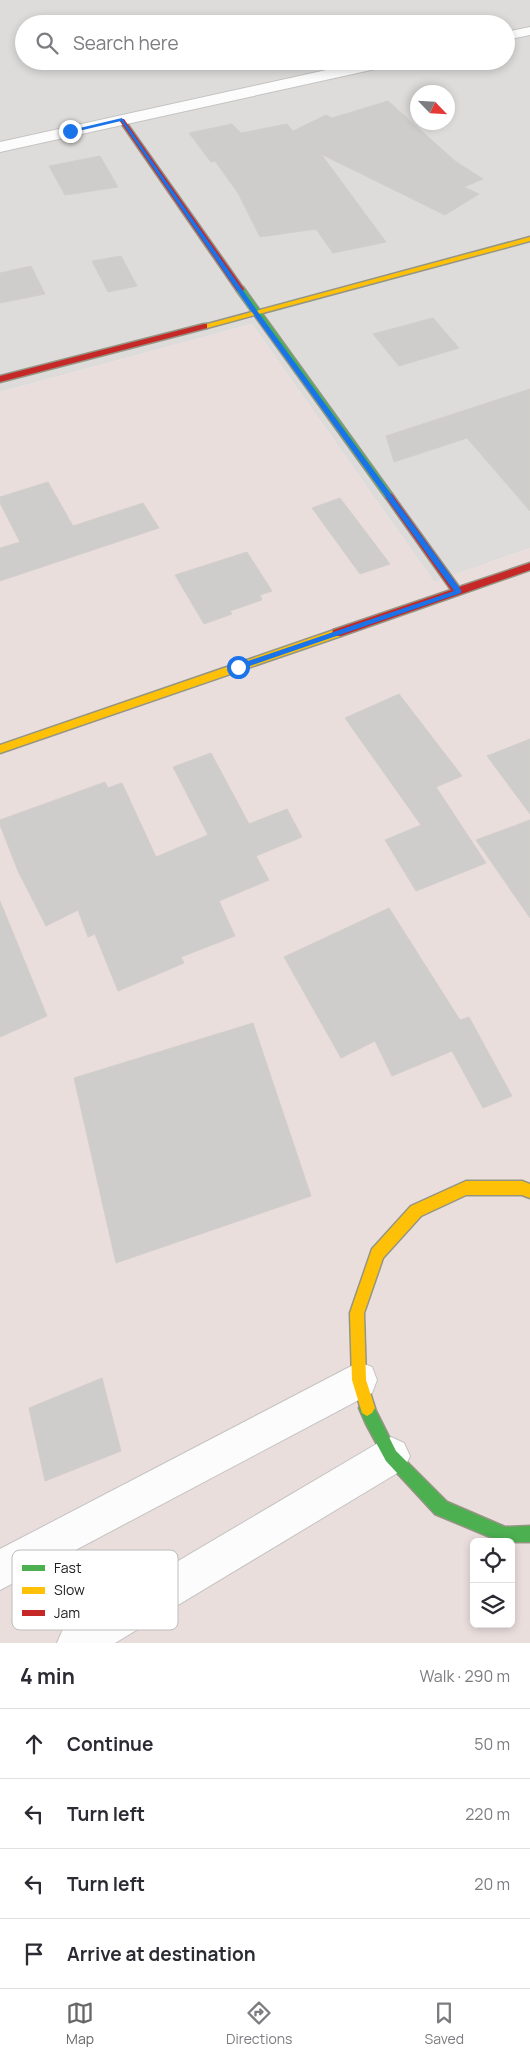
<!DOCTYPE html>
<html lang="en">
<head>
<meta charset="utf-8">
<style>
  :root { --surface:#fff; --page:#f7f7f7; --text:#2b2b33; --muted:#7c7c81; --line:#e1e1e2; --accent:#686767 }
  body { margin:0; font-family:Manrope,sans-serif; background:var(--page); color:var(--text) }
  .controls { position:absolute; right:15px; bottom:15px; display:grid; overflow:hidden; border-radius:8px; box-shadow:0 2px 8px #0003 }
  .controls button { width:45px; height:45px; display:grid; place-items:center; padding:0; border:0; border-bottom:1px solid var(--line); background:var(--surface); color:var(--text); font:25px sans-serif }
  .compass { position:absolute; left:410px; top:85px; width:45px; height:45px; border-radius:50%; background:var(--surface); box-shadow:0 2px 8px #0003; rotate:115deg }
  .stop { position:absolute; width:15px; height:15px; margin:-11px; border:4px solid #1a73e8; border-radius:50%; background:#fff }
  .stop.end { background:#1a73e8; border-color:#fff; box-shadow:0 1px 5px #0008 }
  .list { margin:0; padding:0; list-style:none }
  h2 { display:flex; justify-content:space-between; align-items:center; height:65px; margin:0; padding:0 20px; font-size:21px }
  h2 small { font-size:16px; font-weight:400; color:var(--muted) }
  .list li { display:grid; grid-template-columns:32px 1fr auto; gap:15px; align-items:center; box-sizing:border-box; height:70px; padding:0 20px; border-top:1px solid var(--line) }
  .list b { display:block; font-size:19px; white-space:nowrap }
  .list em { font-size:16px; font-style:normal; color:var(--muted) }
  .icon { flex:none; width:28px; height:28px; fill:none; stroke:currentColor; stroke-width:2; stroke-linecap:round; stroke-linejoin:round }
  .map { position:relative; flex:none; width:530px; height:1643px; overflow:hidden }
  .search { position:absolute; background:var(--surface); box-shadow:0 2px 8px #0003; left:15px; right:15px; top:15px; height:55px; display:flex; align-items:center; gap:12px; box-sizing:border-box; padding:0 18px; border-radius:28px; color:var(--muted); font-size:19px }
  .sheet { height:345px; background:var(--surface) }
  nav { display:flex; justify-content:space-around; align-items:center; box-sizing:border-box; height:70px; border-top:1px solid var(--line); background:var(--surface); font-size:14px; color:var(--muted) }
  nav a { display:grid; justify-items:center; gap:2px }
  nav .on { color:var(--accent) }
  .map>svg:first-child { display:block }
</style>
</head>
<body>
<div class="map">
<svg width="530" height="1643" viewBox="0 0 530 1643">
  <rect width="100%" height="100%" fill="#eeecea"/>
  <path fill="#dddcdb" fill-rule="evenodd" d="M0,0H530V548L434,582L252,324L0,392ZM24,24H506V61H24ZM418,92H448V122H418Z"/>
  <path fill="#eadedd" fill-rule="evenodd" d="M252,324L434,582L530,548V1643H0V392ZM474,1542H511V1624H474Z"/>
  <g fill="#cfcdcb" stroke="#d1cecb">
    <path d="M388,101L455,161L483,179L464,187L479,194L445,215L321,154L386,242L333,253L316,229L260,237L238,193L215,161L211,162L189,133L232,124L241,133L287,124L293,131L326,115L332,118Z"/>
    <path d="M100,156L118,187L65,195L49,166Z"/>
    <path d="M121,256L137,286L108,292L92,261Z"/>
    <path d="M31,266L45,294L0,303V273Z"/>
    <path d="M433,318L459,348L399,366L373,334Z"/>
    <path d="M530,389V511L467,438L394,462L386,436Z"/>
    <path d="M48,482L73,526L143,503L159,528L0,581V548L20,542L0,503V497Z"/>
    <path d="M340,498L390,564L360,574L312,508Z"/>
    <path d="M247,552L272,591L260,595L262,600L230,611L232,614L204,624L175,575Z"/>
    <path d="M399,694L462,776L436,787L486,863L416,891L385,840L421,825L345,718Z"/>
    <path d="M530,739V814L487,756Z"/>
    <path d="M211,753L249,824L287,809L302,837L256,856L269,880L219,901L235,936L181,957L184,963L118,991L95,934L88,937L78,910L46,926L18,871L0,825V820L105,782L108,788L122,783L156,857L208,835L173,767Z"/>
    <path d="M530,820V918L476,840Z"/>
    <path d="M0,901L47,1016L0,1037Z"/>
    <path d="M389,908L460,1020L469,1017L512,1096L483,1108L452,1051L392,1076L375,1041L341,1058L284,957Z"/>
    <path d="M253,1023L311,1196L116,1263L74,1078Z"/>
    <path d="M102,1378L121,1451L45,1481L29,1408Z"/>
  </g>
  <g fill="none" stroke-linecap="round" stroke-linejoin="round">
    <g stroke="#c4c3c2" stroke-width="2">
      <g id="street">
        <path d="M530,27V35L506,40V32Z"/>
        <path d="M367,61H396L394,64L389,66L0,152V142Z"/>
        <path d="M359,1362L372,1367L377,1380L372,1393L0,1590V1549Z"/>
        <path d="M391,1437L404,1443L410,1456L404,1469L115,1643H57L63,1629L378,1443Z"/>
      </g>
    </g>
    <g stroke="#959584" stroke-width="3">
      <g id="fast">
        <path d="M237,287H243L392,494V498H386L237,291Z"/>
        <path d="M367,1400L372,1403L396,1451L447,1502L505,1527L530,1526V1542H502L435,1514L386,1461L366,1424L359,1408L362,1403Z"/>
      </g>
    </g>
    <g stroke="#959584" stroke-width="3">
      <g id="slow">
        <path d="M530,237V241L207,328L200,326Z"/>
        <path d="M337,629L342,633L341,636L0,753V745Z"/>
        <path d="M466,1181H522L530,1184V1198L522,1195H466L421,1216L383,1258L364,1313L366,1380L375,1408L372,1413L367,1416L362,1413L352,1380L350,1313L372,1249L411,1206Z"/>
      </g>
    </g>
    <g stroke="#959584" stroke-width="3">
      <g id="jam">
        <path d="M120,119H124L244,289L243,291H237L119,120Z"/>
        <path d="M204,324H207V328L0,382V376Z"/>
        <path d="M389,493L392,494L459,587L530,563V570L341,636H333L332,633L333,630L451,590L386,498V494Z"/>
      </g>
    </g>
    <use href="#street" fill="#fcfcfc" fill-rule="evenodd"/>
    <use href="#fast" fill="#4caf50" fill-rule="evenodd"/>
    <use href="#slow" fill="#ffc107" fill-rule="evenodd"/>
    <use href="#jam" fill="#c62828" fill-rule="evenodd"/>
  </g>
  <path fill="#1a73e8" d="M122,118L258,312L461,590V593L241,669H236V665L454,591L254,315L121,121L70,133L67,131Z"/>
  <rect x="12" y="1550" width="166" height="80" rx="8" fill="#fff" stroke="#bcbcbc" stroke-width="1"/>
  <rect x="22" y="1565" width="23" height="6" fill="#4caf50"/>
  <rect x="22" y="1587" width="23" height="7" fill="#ffc107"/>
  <rect x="22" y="1610" width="23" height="6" fill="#c62828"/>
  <g font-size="14" fill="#202020">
    <text x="54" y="1573">Fast</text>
    <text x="54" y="1595">Slow</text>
    <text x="54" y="1618">Jam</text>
  </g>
</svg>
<div class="controls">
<button><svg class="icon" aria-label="locate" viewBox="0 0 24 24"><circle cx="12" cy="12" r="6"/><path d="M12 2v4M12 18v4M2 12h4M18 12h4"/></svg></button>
<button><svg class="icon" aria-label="layers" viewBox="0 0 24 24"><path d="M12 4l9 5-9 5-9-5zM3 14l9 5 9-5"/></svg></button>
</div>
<svg class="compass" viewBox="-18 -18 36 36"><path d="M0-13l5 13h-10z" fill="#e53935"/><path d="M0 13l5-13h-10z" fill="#7c7c81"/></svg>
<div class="stop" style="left:238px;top:667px"></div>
<div class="stop end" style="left:70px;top:131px"></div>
<div class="search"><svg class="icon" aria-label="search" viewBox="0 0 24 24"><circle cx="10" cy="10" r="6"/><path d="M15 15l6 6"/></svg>Search here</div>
</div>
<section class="sheet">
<h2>4 min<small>Walk · 290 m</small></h2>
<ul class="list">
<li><svg class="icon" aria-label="ahead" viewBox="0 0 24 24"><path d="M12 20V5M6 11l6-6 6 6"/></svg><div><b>Continue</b></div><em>50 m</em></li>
<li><svg class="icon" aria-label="left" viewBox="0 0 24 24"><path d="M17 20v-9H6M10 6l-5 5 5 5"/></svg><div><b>Turn left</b></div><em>220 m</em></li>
<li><svg class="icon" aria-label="left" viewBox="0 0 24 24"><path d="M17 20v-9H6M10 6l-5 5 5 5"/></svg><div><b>Turn left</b></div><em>20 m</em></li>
<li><svg class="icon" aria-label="arrive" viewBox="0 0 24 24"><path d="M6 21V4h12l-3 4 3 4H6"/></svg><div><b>Arrive at destination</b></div></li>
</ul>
</section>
<nav>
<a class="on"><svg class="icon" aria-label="map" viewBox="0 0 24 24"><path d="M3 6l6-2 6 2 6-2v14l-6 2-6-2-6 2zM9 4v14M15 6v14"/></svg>Map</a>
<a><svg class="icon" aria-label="directions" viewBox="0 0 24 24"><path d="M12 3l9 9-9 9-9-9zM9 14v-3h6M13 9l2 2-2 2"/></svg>Directions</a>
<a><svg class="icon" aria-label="saved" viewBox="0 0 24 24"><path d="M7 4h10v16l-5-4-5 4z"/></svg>Saved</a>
</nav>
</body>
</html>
